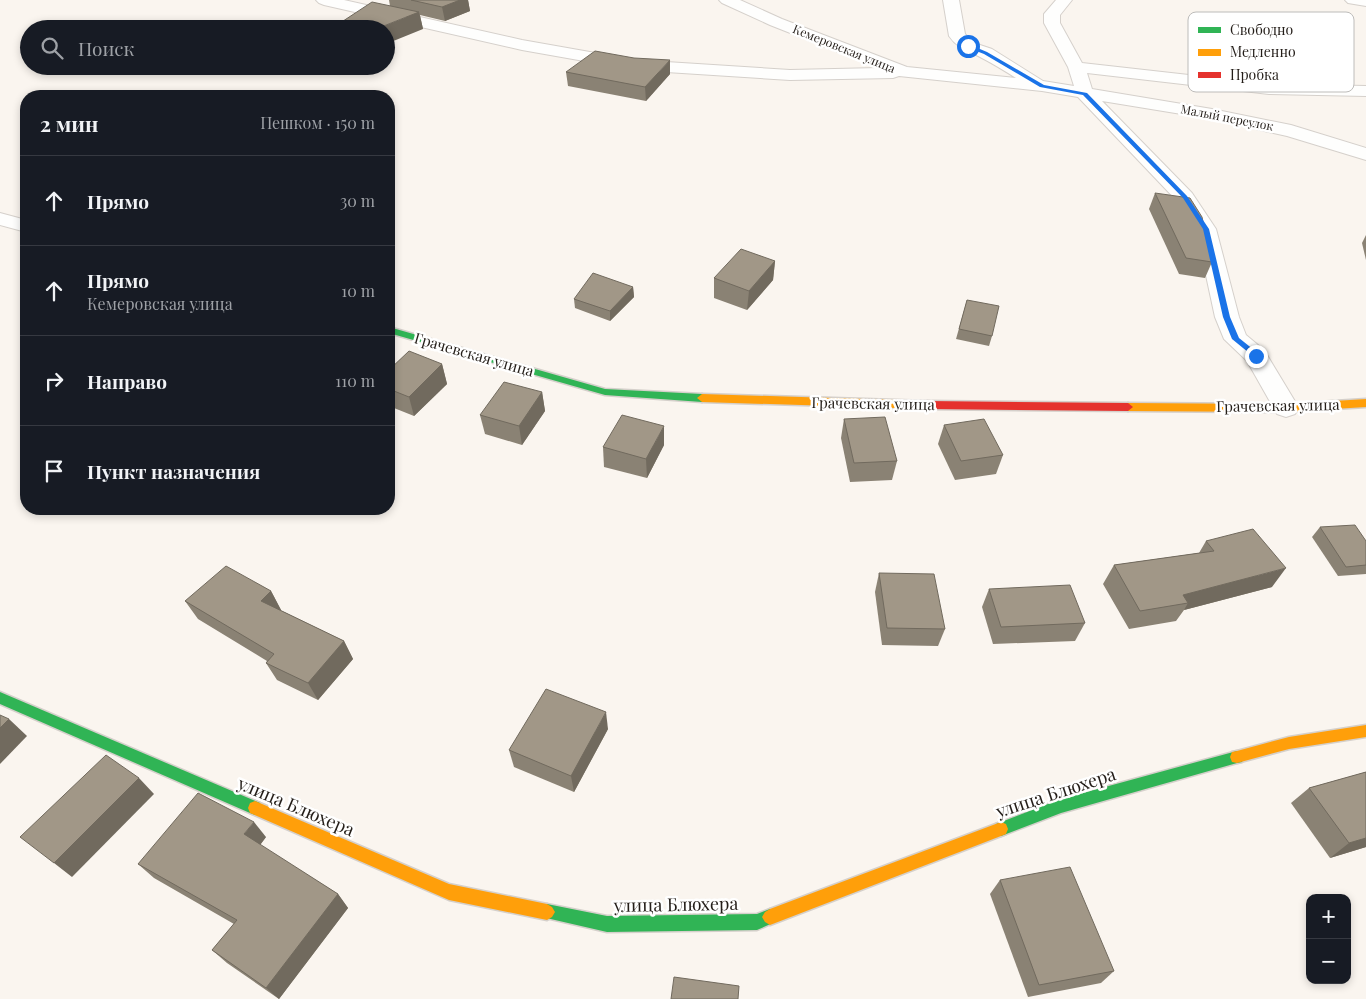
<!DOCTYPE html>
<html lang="ru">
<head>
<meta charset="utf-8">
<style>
  :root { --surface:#171b24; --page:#242831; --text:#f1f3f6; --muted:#9ea1a6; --line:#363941 }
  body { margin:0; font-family:"Playfair Display",serif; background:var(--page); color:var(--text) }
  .controls { position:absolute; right:15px; bottom:15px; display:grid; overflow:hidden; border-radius:10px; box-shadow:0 2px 8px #0003 }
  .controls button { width:45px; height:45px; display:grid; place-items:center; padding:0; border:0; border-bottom:1px solid var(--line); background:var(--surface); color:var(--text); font:25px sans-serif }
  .stop { position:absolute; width:15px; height:15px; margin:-11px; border:4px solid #1a73e8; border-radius:50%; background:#fff }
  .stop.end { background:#1a73e8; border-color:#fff; box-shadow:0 1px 5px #0008 }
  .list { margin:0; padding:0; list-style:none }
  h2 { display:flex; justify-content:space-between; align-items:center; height:65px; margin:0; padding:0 20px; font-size:21px }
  h2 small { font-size:16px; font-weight:400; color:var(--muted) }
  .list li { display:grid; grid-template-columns:32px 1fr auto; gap:15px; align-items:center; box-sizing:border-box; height:90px; padding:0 20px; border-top:1px solid var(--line) }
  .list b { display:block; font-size:19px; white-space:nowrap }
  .list p { margin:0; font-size:16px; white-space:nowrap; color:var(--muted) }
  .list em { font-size:16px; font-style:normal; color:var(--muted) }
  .icon { flex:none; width:28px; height:28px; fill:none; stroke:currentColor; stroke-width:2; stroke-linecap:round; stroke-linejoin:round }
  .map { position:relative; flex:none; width:1366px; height:999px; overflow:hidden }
  .search { position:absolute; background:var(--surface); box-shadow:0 2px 8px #0003; left:20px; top:20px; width:375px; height:55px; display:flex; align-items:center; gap:12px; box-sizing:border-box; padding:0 18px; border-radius:28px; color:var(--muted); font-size:19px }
  .panel { position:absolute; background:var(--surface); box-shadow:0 2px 8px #0003; left:20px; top:90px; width:375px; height:425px; border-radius:20px }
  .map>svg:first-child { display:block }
</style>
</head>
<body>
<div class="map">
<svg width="1366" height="999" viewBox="0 0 1366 999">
  <rect width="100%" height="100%" fill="#faf5ef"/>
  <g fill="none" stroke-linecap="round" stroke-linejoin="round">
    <g stroke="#d5d0cb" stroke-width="2">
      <g id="street">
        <path d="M316,0H344L522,40L635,60L790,70L879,68L770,25L722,3L719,0H740L782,19L907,67L1016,78C1005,71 994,64 982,58C969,51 958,49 949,36L943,0H959L965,34L974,43L992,49L1043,81L1074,86L1068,67L1044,23V14L1056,0H1072L1060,15V23L1082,63L1269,84L1366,86V96L1269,94L1087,73L1092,89L1212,109L1291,125L1366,148V160L1287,136L1212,119L1102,101L1192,193L1216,229L1239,317L1246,335L1264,350L1299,408L1295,414L1286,417L1277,414L1247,361L1224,339L1215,317L1196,229L1177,201L1078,97L1042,91L899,76L893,78L790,80L635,70L522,50L324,5L319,3Z"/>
        <path d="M1345,0H1366V6L1348,3Z"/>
        <path d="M0,213L26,220V232L0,225Z"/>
      </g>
    </g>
    <g stroke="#d5d0cb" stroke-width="3">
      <g id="fast">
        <path d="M389,327L605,389L702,394L707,398L702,402L605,395L389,333Z"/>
        <path d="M0,692L260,803L262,808L260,813L255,815L250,813L0,704Z"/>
        <path d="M1237,751L1242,752L1244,757L1242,762L1237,763L1061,813L1001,836L996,834L994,829L996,824L1061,799Z"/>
        <path d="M547,904L607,916L757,914L770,909L775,912L778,917L775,922L757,930L607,932L542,917L539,912L542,907Z"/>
      </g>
    </g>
    <g stroke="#d5d0cb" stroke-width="3">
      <g id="slow">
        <path d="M702,394L927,401L932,405L927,409L702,402L697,398Z"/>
        <path d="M1366,399V407L1286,412L1128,411L1123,407L1128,403L1286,404Z"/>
        <path d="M1366,725V737L1289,749L1237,763L1232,762L1230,757L1232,752L1237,751L1289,737Z"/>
        <path d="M255,801L449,884L547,904L552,907L555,912L552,917L547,920L449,900L250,813L248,808L250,803Z"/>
        <path d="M1001,822L1006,824L1008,829L1006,834L1001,836L770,925L765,922L762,917L765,912L770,909Z"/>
      </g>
    </g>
    <g stroke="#d5d0cb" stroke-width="3">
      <path id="jam" d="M927,401L1128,403L1133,407L1128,411L927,409L922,405Z"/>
    </g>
    <use href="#street" fill="#fefefd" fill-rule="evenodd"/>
    <use href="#fast" fill="#30b455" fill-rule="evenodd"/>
    <use href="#slow" fill="#ff9f0a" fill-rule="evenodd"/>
    <use href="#jam" fill="#e5322d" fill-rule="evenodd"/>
  </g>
  <g fill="#8a8274">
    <path d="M389,0H468L470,11L445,21L420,15L423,29L390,6Z"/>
    <path d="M566,72L670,74L646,101L568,86Z"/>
    <path d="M1155,193L1212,262L1205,278L1179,274L1149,209Z"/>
    <path d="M1366,235V260L1362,243Z"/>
    <path d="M775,261L773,280L747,310L714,298V278Z"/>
    <path d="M633,287L634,297L610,321L575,308L574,299Z"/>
    <path d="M967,300L992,336L989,346L956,339Z"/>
    <path d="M442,364L447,384L414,416L389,406V370Z"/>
    <path d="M542,392L545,411L522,445L485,434L480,415Z"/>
    <path d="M844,419L897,461L892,480L850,482L841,438Z"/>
    <path d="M944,425L1003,455L996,474L955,480L938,444Z"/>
    <path d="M664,445L647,478L604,467L603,447Z"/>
    <path d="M1320,527L1366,541V574L1338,576L1312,537Z"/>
    <path d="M1206,541L1272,587L1184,610L1176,621L1129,629L1103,584L1114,565L1199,553Z"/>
    <path d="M879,573L945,629L938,646L882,645L875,592Z"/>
    <path d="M989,589L1085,623L1075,641L993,644L982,607Z"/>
    <path d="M271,591L281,610H280L344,641L353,659L318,700L277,680L266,663L267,661L198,619L185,601Z"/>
    <path d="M608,729L574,792L514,767L509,750Z"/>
    <path d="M1366,772V847L1330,858L1291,803L1309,788Z"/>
    <path d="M266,837L260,845L338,894L348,908L279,999L227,963L212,950L234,924L154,878L138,864Z"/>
    <path d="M1000,880L1114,971L1101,983L1028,997L990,894Z"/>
  </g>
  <g fill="#716a5e">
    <path d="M460,0H468L470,11L445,21L442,7Z"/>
    <path d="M419,12L423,29L386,44V29H376Z"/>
    <path d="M670,60V74L646,101L645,87Z"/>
    <path d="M775,261L773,280L747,310L749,291Z"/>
    <path d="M633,287L634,297L610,321V311Z"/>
    <path d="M442,364L447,384L414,416L409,397Z"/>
    <path d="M542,392L545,411L522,445L519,426Z"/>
    <path d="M664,426V445L647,478L646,459Z"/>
    <path d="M1286,568L1272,587L1184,610L1188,603L1183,595Z"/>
    <path d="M271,591L281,610L271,619L261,601Z"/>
    <path d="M344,641L353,659L318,700L308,683Z"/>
    <path d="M606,712L608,729L574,792L571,776Z"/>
    <path d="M9,719L27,736L0,764V728Z"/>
    <path d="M139,778L154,794L72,877L54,863Z"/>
    <path d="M254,822L266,837L257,849L244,834Z"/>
    <path d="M1366,838V847L1330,858L1349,843Z"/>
    <path d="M338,894L348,908L279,999L266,988Z"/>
  </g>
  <g fill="#a19787" stroke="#716a5e">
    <path d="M411,0H460L442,7Z"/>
    <path d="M372,2L419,12L376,29H331Z"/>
    <path d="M595,51L634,58L670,60L645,87L566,72Z"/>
    <path d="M1155,193L1190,198L1202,217L1212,262L1186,258Z"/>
    <path d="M741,249L775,261L749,291L714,278Z"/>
    <path d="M593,273L633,287L610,311L574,299Z"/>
    <path d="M967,300L999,306L992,336L959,329Z"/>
    <path d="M409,351L442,364L409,397L389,389V370Z"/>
    <path d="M504,382L542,392L519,426L480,415Z"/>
    <path d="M622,415L664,426L646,459L603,447Z"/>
    <path d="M885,417L897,461L854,463L844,419Z"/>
    <path d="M984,419L1003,455L961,461L944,425Z"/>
    <path d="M1355,525L1366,541V565L1346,567L1320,527Z"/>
    <path d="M1253,529L1286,568L1183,595L1188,603L1140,611L1114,565L1214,551L1206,541Z"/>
    <path d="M226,566L271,591L261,601L344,641L308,683L266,663L274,654L185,601Z"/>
    <path d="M879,573L934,574L945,629L887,628Z"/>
    <path d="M1070,585L1085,623L1001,627L989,589Z"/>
    <path d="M546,689L606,712L571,776L509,750Z"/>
    <path d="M0,715L9,719L0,728Z"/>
    <path d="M106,755L139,778L54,863L20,837Z"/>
    <path d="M1366,772V838L1349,843L1309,788Z"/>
    <path d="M198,793L254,822L244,834L338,894L266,988L212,950L237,920L138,864Z"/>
    <path d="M1070,867L1114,971L1039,985L1000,880Z"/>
    <path d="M674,977L739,986L738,999H671Z"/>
  </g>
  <path fill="#1a73e8" d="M968,44L987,52L1044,85L1087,93L1187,196L1209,229L1230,317L1239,338L1259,354V357H1254L1232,339L1223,317L1203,229L1183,198L1083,95L1040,87L984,54L966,47Z"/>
  <g text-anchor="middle" stroke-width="5" stroke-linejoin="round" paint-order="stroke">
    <g font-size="12" fill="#241e19" stroke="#fff">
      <text transform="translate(844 49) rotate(22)" y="4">Кемеровская улица</text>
      <text transform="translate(1227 118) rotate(11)" y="4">Малый переулок</text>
    </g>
    <g font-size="15" fill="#241e19" stroke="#fff">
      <text transform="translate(474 355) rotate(16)" y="5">Грачевская улица</text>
      <text transform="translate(873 404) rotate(1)" y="5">Грачевская улица</text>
      <text transform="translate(1278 406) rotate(-1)" y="5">Грачевская улица</text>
    </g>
    <g font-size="18" fill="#241e19" stroke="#fff">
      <text transform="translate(1056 793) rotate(-18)" y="6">улица Блюхера</text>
      <text transform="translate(296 807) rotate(23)" y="6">улица Блюхера</text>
      <text transform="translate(676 905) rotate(-1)" y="6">улица Блюхера</text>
    </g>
  </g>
  <rect x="1188" y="12" width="166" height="80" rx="8" fill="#fff" stroke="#bdbcba" stroke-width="1"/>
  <rect x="1198" y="27" width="23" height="6" fill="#30b455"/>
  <rect x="1198" y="49" width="23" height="7" fill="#ff9f0a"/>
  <rect x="1198" y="72" width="23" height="6" fill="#e5322d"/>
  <g font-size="14" fill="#241e19">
    <text x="1230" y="35">Свободно</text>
    <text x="1230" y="57">Медленно</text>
    <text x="1230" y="80">Пробка</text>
  </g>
</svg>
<div class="controls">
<button>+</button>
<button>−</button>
</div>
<div class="stop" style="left:968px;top:46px"></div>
<div class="stop end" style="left:1256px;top:356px"></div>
<div class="search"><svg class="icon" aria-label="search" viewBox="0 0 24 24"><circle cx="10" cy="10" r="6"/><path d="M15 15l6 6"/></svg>Поиск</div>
<section class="panel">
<h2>2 мин<small>Пешком · 150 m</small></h2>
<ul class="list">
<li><svg class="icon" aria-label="ahead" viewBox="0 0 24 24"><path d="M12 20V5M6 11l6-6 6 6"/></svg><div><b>Прямо</b></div><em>30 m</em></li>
<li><svg class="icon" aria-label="ahead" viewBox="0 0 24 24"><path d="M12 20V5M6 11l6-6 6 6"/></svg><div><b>Прямо</b><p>Кемеровская улица</p></div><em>10 m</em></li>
<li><svg class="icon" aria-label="right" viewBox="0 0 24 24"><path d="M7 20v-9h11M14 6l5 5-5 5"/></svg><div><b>Направо</b></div><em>110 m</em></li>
<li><svg class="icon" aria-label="arrive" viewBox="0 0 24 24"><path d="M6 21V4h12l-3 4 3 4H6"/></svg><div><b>Пункт назначения</b></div></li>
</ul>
</section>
</div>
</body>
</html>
